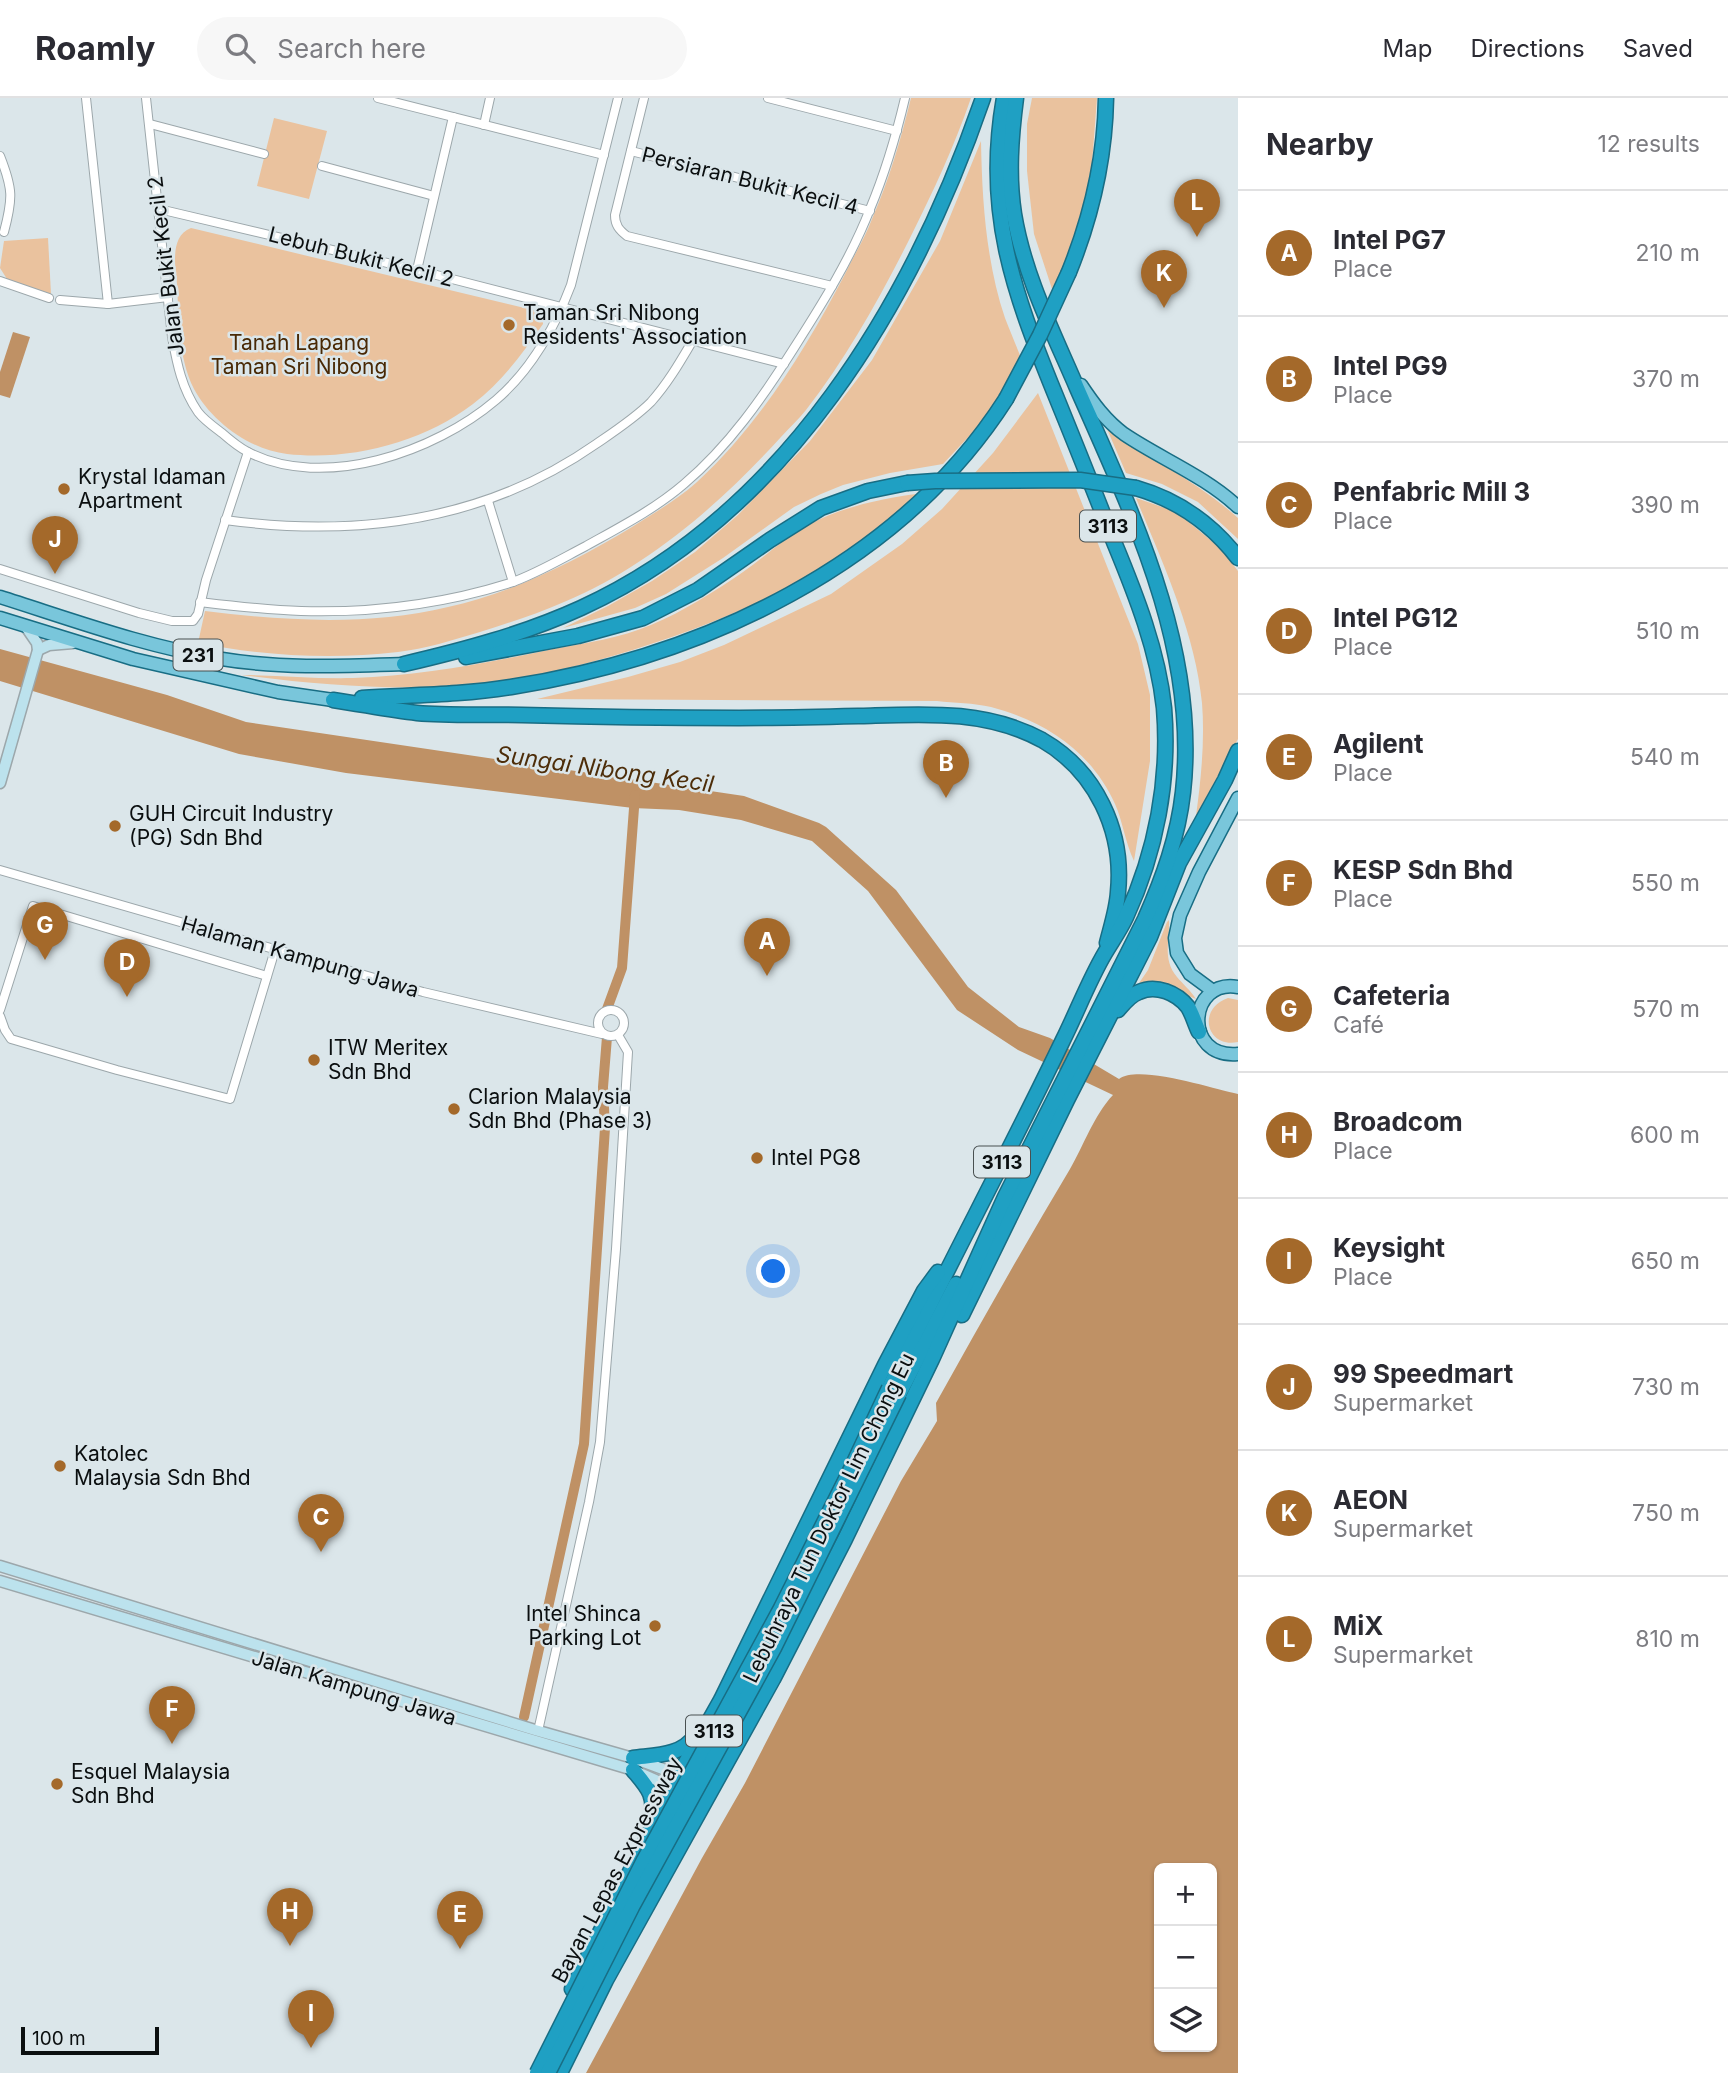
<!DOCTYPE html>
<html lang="en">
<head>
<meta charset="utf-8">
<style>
  :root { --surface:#fff; --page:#f7f7f7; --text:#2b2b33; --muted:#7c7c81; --line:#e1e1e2; --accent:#a4692a }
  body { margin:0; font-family:Inter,sans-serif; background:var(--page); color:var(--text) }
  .controls { position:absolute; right:21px; bottom:21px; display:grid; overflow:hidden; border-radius:10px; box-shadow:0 2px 5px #0004 }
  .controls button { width:63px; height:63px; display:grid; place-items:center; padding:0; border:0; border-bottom:2px solid var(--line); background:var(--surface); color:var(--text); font:35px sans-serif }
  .scale { position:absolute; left:21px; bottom:18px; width:138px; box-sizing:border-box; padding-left:7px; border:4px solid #0b0f10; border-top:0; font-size:19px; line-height:24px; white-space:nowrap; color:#0b0f10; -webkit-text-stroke:5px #dbe6ea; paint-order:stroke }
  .you { position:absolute; left:774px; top:1174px; width:24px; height:24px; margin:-18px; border:5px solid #fff; border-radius:50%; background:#1a73e8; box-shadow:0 0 0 10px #1a73e833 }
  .badge { display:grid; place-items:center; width:46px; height:46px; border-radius:50%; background:var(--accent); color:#fff; font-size:23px; font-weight:700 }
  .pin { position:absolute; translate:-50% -58px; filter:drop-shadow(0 2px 4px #0008) }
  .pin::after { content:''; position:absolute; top:37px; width:24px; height:21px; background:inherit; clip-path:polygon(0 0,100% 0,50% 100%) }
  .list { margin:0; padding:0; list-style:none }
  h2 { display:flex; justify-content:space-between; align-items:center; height:91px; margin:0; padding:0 28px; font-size:30px }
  h2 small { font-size:23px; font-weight:400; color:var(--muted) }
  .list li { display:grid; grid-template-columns:46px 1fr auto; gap:21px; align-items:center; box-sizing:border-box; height:126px; padding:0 28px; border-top:2px solid var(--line) }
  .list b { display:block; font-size:26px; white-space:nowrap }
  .list p { margin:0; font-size:23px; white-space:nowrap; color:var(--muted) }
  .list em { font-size:23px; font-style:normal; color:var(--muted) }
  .icon { flex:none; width:38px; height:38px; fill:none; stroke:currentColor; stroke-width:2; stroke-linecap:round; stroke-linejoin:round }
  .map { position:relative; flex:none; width:1238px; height:1975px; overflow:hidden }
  header { display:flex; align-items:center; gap:42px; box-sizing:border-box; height:98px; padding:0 35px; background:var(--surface); border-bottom:2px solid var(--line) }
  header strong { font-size:33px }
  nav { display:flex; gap:38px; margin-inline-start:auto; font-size:24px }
  .search { width:490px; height:63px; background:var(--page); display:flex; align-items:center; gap:18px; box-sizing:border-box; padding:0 24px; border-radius:38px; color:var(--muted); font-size:26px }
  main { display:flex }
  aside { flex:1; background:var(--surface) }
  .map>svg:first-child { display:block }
</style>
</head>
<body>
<header>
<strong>Roamly</strong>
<div class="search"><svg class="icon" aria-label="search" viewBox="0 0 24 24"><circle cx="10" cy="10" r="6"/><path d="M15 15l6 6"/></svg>Search here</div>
<nav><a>Map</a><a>Directions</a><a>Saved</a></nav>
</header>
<main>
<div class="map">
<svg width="1238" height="1975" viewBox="0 0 1238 1975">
  <rect width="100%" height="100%" fill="#dbe6ea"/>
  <g fill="#eac29e">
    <path d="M911,0H971C954,49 933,94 910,140C880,200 847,259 806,312C799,321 789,330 781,339C721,405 648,469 564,504C537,516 508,525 480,534C453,542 425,551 398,554C332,562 263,558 198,545L205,513C285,523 369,528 448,509C514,494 574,464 632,429C654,415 677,402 697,384C759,327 805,252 844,178C853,159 865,140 872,121C889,82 901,41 911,0Z"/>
    <path d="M1032,0H1097L1091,78L1073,149L1055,200L1034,136L1027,73V26Z"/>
    <path d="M274,20L327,33L309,101L257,88Z"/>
    <path d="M981,43C982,101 986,164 1005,220C1010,233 1016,247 1021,260L990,316L943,366L890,375L843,387L821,396L794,409L723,460L666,496L635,510L563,530L608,508L652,483L695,454L738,417L810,343L872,262L940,143Z"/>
    <path d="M191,130L537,213L543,220V226C522,256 502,284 473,306C422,345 350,363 287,356C250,352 211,323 194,291C178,259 179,221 177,186C175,167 170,138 191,130Z"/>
    <path d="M48,140L51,196L7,181L0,170L4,143Z"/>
    <path d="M1038,295L1138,546L1150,597V663L1134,763C1125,744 1123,724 1115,706C1091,653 1045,623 991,609C974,605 954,605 937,603L537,601L628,579L680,564L724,547L831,496L902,446L942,411L993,355Z"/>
    <path d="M1107,331C1151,361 1199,385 1238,420V441L1198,404L1162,386L1126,375Z"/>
    <path d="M924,395C904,411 884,430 862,445C788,497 703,531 616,557C569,571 519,583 470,587C394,593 317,587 242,577C279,577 316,581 353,580C421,578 487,565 553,551C586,545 620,540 651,527C684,513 714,494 743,474C765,459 784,440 808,427C844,408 884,400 924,395Z"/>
    <path d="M1136,400L1168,411L1184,420L1220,450L1238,473V641L1196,718C1201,681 1205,643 1202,605C1195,534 1163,466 1136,400Z"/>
    <path d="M1169,822C1170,842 1162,861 1177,879C1183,886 1191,893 1196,901C1166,889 1171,878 1135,891L1148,872L1167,824Z"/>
    <path d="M1228,900L1238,902V944C1207,951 1196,911 1228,900Z"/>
  </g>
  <g fill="#bf9165" fill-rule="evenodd">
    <path d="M13,234L30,239L10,300L0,297V274Z"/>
    <path d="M0,551L167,597L246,624L744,698L819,725L826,729L896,792L968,889L1019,929L1050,940L1119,981C1139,966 1213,991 1238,996V1975H586L702,1760L745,1685L901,1383L937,1323L936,1305C980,1226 1024,1148 1070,1071C1084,1047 1094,1017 1113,997L1018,952L957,912L868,793L812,743L741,722L679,712L633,710L346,675L239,656L0,583ZM1159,1770H1212V1949H1159Z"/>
  </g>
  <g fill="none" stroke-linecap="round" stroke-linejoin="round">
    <g stroke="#bf9165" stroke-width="10">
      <path d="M607,911L622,870L635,697"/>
      <path d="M524,1619L584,1346L605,1030L603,989L607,939"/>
    </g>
    <g stroke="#9ca7ab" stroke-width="10">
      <g id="street">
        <path d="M86,0L108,206"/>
        <path d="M146,0L172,239C177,266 182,291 198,314C204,322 214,329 222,335C230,342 238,349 248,354C324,393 435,354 496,302C531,272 555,229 571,187L618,0"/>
        <path d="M378,0L604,57"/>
        <path d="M644,0L615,117C615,127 619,132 627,138L832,188"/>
        <path d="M768,0L897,33"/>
        <path d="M150,26L264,56"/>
        <path d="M484,27L490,0"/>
        <path d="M631,53L870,113"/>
        <path d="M0,58C13,91 13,100 4,134"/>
        <path d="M322,68L434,98"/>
        <path d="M159,111L417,172L784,266"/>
        <path d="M417,172L453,19"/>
        <path d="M0,183L49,200"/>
        <path d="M60,202L108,206L168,199"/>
        <path d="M488,403L513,484"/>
        <path d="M225,422C357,440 486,423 596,346C615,333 635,320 651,304C668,285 680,264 693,242"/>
        <path d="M0,471L139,515L172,523H193L198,516L206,482L248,354"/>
        <path d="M200,504C234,508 267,512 301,513C370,515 443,506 510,485C536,476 561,461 586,448C620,429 655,411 684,386C729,348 763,299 794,250C822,206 851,160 870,111C885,75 896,38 905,0"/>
        <path d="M0,772L423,894L602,936"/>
        <circle cx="611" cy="925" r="13"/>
        <path d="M0,912L33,808L267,878"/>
        <path d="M0,918L5,932L11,941L117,972L230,1001L275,852"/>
        <path d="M538,1633L589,1404L600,1344L616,1151L628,954L618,937"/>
      </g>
    </g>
    <g stroke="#9ca7ab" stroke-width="13">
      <g id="secondary">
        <path d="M38,552L49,547L73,545"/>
        <path d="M0,685L38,552L37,545L26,529"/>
        <path d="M0,1468L535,1632L633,1660L679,1677"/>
        <path d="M0,1483L633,1672L676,1691"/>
      </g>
    </g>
    <g stroke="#186d84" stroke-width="15">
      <g id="primary">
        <path d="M1081,287C1093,305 1106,323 1124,336C1161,361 1205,378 1238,409"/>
        <path d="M0,499C73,522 146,549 222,561C282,571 343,568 404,566"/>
        <path d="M0,520L133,561L278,594L333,602"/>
        <path d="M1238,889C1188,880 1182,961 1238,956"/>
        <path d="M1213,893L1190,876L1177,855L1175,840L1180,817L1199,774L1238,700"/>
      </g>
    </g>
    <g stroke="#186d84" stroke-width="17">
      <g id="highway">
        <path d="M1069,174C1092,117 1105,61 1106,0"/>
        <path d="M1136,390C1178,402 1211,425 1238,460"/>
        <path d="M466,559L578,538L643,520L698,492L770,442L821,410L868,393L907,385"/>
        <path d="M404,566C464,552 524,536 581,510C786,416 912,206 983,0"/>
        <path d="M362,600C412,597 462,597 511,589C702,559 899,468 1006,301"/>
        <path d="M333,602C361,606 389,612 417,615C451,618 487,616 522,617C595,619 667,620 739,620C780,620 820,619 861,618C923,616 985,611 1042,642C1096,673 1124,733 1118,794C1117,811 1111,829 1107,845"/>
        <path d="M1118,912C1124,905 1130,897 1139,894C1156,886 1177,895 1188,909C1193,917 1195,926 1199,934"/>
        <path d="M962,1217L1067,1002L1150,839L1179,765L1225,682L1238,653"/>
        <path d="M889,1290C945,1173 1007,1059 1063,942C1077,914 1089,882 1105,855C1112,843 1120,832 1126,819C1156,754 1170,681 1164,610C1158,553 1136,497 1114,444C1095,395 1075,345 1055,296C1013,193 984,113 1004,0"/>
        <path d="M899,1296L956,1186"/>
        <path d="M633,1660C656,1657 681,1658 695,1638"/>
        <path d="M633,1672C648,1690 656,1697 651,1722"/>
        <path d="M572,1891L672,1689L721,1602L885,1267L924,1193L938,1174"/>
        <path d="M560,1975L606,1882L773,1581L845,1441L932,1261L1005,1099L1145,821C1163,780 1178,739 1183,694C1199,552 1133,417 1077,290C1053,234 1024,177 1014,116C1008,77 1011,39 1016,0"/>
      </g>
    </g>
    <use href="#street" stroke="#fff" stroke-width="8"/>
    <use href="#secondary" stroke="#bce2ed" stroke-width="10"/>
    <use href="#primary" stroke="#79c6db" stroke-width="12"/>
    <use href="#highway" stroke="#1fa0c3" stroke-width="14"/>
    <g stroke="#186d84" stroke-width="17" stroke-linecap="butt">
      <g id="highway-bridge">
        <path d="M1006,301L1040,237L1069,174"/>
        <path d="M907,385L935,383L1080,382L1136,390"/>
        <path d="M537,1975L644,1762L781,1510L849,1375L889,1290"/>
        <path d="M548,1975L632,1809L774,1550L899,1296"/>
      </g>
    </g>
    <use href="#highway-bridge" stroke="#1fa0c3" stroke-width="14"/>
  </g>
  <g fill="#a4692a" stroke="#dbe6ea" stroke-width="2.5">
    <circle cx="509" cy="227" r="7"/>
    <circle cx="64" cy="391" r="7"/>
    <circle cx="115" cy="728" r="7"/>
    <circle cx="314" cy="962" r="7"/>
    <circle cx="454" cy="1011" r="7"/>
    <circle cx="757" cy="1060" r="7"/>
    <circle cx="60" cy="1368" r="7"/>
    <circle cx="655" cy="1528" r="7"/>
    <circle cx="57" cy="1686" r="7"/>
  </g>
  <g text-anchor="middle" stroke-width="5" stroke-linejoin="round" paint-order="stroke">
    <g fill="#dbe6ea" stroke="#495051" stroke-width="2">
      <rect x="1080" y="412.5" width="56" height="31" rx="5"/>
      <rect x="173.5" y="541.5" width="49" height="31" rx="5"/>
      <rect x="974" y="1048.5" width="56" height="31" rx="5"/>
      <rect x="686" y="1617.5" width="56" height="31" rx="5"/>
    </g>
    <g font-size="19" font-weight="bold" fill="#0b0f10">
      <text x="1108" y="435">3113</text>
      <text x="198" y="564">231</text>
      <text x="1002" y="1071">3113</text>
      <text x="714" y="1640">3113</text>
    </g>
    <g font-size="21" fill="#0b0f10" stroke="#dbe6ea">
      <text transform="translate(750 83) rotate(14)" y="7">Persiaran Bukit Kecil 4</text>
      <text transform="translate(361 159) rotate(14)" y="7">Lebuh Bukit Kecil 2</text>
      <text transform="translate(166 168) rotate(-97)" y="7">Jalan Bukit Kecil 2</text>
      <text transform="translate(300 859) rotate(16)" y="7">Halaman Kampung Jawa</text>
      <text transform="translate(829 1420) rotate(-64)" y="7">Lebuhraya Tun Doktor Lim Chong Eu</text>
      <text transform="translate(354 1590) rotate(17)" y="7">Jalan Kampung Jawa</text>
      <text transform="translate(617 1772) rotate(-62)" y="7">Bayan Lepas Expressway</text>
    </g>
    <g font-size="21" fill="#0b0f10" stroke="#dbe6ea" text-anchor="start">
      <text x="523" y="222">Taman Sri Nibong<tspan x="523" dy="24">Residents' Association</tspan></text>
      <text x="78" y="386">Krystal Idaman<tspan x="78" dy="24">Apartment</tspan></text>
      <text x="129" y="723">GUH Circuit Industry<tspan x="129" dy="24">(PG) Sdn Bhd</tspan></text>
      <text x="328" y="957">ITW Meritex<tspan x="328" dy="24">Sdn Bhd</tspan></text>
      <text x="468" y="1006">Clarion Malaysia<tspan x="468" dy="24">Sdn Bhd (Phase 3)</tspan></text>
      <text x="771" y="1067">Intel PG8</text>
      <text x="74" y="1363">Katolec<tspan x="74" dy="24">Malaysia Sdn Bhd</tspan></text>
      <text x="641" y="1523" text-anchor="end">Intel Shinca<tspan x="641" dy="24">Parking Lot</tspan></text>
      <text x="71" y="1681">Esquel Malaysia<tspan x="71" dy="24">Sdn Bhd</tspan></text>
    </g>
    <g font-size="21" fill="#492905" stroke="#dbe6ea">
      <text x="299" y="252">Tanah Lapang<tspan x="299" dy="24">Taman Sri Nibong</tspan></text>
    </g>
    <g font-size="23" font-style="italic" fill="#4d2d09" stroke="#dbe6ea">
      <text transform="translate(605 671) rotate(8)" y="8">Sungai Nibong Kecil</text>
    </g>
  </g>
</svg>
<div class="controls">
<button>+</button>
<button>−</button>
<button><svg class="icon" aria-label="layers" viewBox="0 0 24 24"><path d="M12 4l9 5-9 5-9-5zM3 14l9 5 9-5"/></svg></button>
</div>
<div class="scale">100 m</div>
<div class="you"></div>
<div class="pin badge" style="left:767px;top:878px">A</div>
<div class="pin badge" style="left:946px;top:700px">B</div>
<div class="pin badge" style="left:321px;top:1454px">C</div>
<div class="pin badge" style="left:127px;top:899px">D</div>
<div class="pin badge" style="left:460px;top:1851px">E</div>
<div class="pin badge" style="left:172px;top:1646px">F</div>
<div class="pin badge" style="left:45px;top:862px">G</div>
<div class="pin badge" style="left:290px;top:1848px">H</div>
<div class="pin badge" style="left:311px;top:1950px">I</div>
<div class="pin badge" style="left:55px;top:476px">J</div>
<div class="pin badge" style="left:1164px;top:210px">K</div>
<div class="pin badge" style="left:1197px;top:139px">L</div>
</div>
<aside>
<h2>Nearby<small>12 results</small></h2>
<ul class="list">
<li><span class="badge">A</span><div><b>Intel PG7</b><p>Place</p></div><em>210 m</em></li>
<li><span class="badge">B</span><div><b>Intel PG9</b><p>Place</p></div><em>370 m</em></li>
<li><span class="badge">C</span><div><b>Penfabric Mill 3</b><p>Place</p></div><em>390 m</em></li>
<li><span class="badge">D</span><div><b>Intel PG12</b><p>Place</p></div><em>510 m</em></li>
<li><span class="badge">E</span><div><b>Agilent</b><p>Place</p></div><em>540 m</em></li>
<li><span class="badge">F</span><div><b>KESP Sdn Bhd</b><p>Place</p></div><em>550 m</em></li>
<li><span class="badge">G</span><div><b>Cafeteria</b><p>Café</p></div><em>570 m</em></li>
<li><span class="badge">H</span><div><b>Broadcom</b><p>Place</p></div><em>600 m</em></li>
<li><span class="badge">I</span><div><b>Keysight</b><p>Place</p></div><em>650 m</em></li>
<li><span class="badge">J</span><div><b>99 Speedmart</b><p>Supermarket</p></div><em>730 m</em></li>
<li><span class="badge">K</span><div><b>AEON</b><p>Supermarket</p></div><em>750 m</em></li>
<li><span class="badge">L</span><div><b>MiX</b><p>Supermarket</p></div><em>810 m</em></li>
</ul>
</aside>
</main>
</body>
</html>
